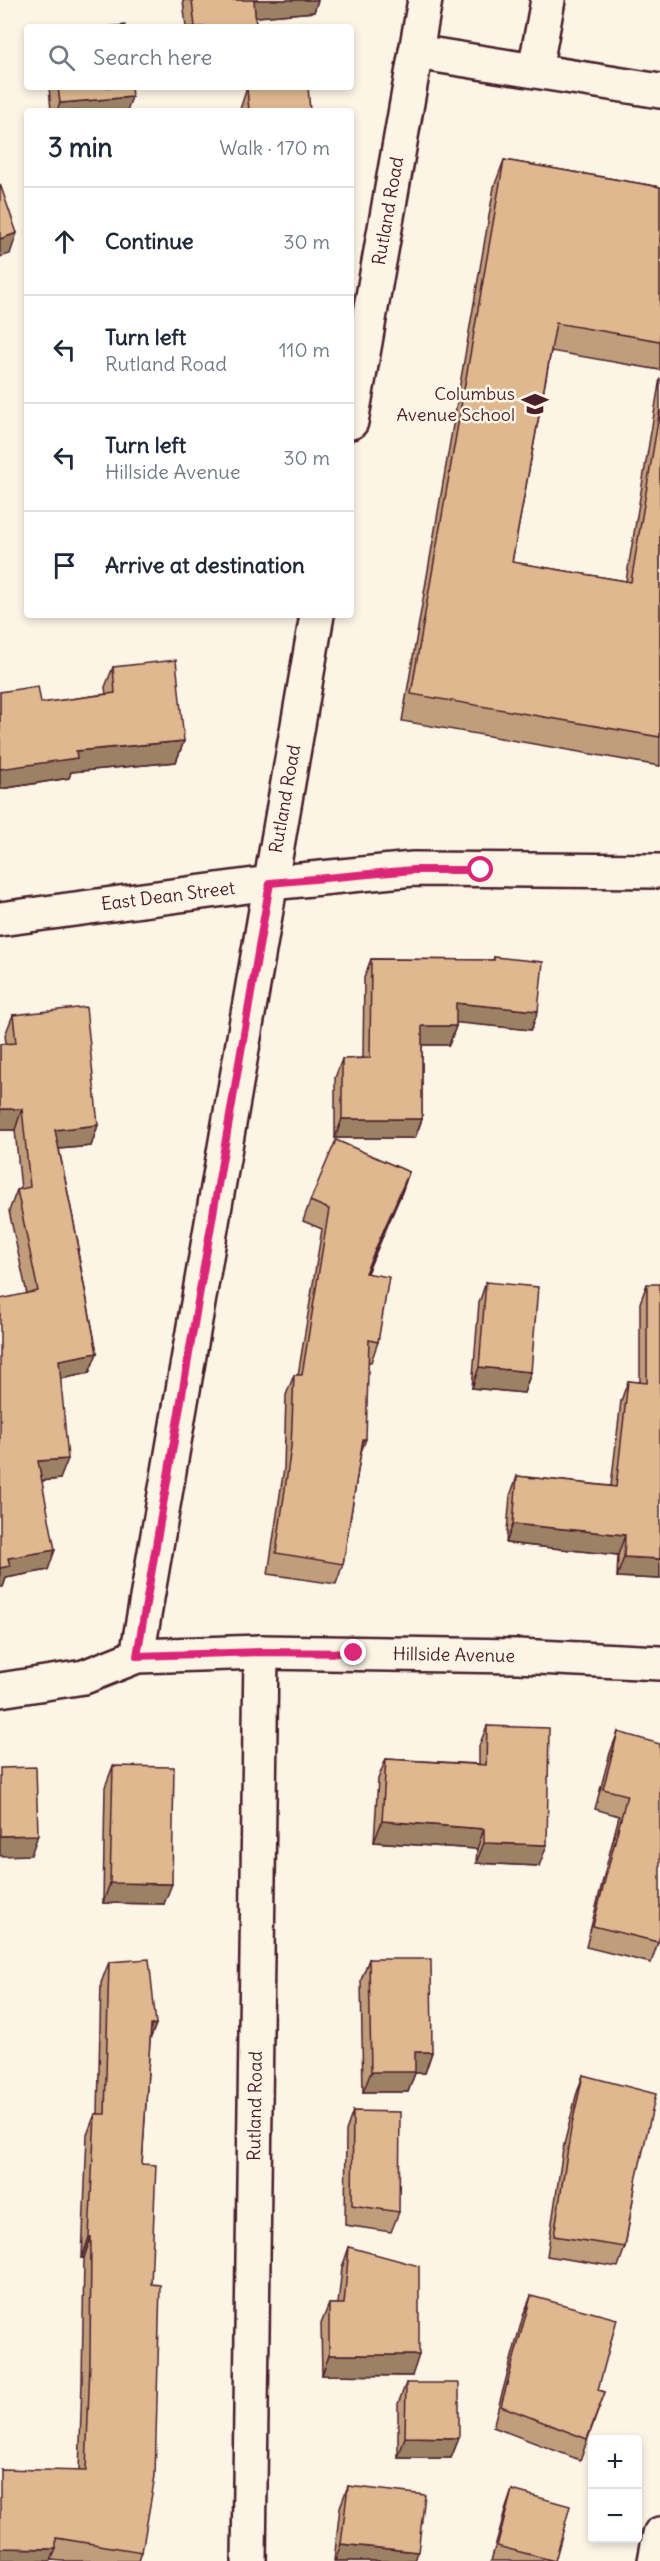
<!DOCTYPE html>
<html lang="en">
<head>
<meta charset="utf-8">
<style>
  :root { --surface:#fff; --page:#f6f6f7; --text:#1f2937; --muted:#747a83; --line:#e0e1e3 }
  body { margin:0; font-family:Delius,sans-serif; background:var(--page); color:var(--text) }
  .controls { position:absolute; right:18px; bottom:18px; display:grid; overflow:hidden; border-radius:6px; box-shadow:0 3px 9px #0003 }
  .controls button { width:54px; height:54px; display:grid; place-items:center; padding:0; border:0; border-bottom:2px solid var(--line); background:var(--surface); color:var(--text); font:30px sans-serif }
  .stop { position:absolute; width:18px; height:18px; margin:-14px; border:4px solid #db2777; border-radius:50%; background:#fff }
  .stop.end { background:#db2777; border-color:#fff; box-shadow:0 2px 6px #0008 }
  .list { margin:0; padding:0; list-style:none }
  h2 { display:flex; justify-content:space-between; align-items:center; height:78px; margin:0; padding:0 24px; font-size:26px }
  h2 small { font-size:20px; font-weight:400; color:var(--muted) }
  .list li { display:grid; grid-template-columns:39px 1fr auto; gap:18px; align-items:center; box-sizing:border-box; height:108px; padding:0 24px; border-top:2px solid var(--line) }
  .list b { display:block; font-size:22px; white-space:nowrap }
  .list p { margin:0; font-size:20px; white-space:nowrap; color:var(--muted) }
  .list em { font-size:20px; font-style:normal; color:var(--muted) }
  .icon { flex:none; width:33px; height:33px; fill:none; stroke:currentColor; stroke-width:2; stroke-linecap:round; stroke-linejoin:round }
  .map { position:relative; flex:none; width:660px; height:2561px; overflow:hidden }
  .search { position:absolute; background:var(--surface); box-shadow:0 3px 9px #0003; left:24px; top:24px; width:330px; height:66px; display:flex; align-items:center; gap:15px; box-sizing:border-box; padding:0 21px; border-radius:6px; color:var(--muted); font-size:22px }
  .panel { position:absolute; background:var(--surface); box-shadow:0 3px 9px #0003; left:24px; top:108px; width:330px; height:510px; border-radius:6px }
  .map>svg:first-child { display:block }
</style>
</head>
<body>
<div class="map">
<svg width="660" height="2561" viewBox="0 0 660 2561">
  <rect width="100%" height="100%" fill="#fcf5e5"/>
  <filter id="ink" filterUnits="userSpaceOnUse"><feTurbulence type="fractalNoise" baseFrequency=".0167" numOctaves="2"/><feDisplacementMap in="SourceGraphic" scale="12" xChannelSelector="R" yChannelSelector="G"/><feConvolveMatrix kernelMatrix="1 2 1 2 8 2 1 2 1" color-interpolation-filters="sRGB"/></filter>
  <g filter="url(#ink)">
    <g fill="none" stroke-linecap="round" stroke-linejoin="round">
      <g stroke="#4a1f2b" stroke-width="38">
        <g id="minor">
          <path d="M416,52L660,91"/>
          <path d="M535,70L548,0"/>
          <path d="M351,422L425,0"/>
          <path d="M0,919L270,883L413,869L660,871"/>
          <path d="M137,1656L317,615"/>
          <path d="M0,1690L84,1677L137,1656L261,1652L517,1656L660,1663"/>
          <path d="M249,2561L261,1652"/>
          <path d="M655,2561L660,2534"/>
        </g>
      </g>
      <use href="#minor" stroke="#fcf5e5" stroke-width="33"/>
    </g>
    <g fill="#c09e7c" stroke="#4a1f2b" stroke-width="1.5">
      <path d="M183,0H318L314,12L255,17L256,27H186Z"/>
      <path d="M49,87H131L127,111H51Z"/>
      <path d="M247,88L310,111H240V109Z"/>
      <path d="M504,160L660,187V370L551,351L512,562L626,581L660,378V766L402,721L494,187Z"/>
      <path d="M113,667L184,741L176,762L71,772L69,778L0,789V692L41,703L106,694L105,687Z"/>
      <path d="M494,957L538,1011L531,1030L456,1022V1026L449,1045H422V1119L415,1138H335V1078L342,1059L363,1058L364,978L371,959L493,960Z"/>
      <path d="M13,1015L98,1125L91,1146L59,1149L79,1248L78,1252L97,1353L89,1373L60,1379V1479L42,1481L48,1570L6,1578L3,1587L27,1294L9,1211L17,1190L21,1189L15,1130H0V1044L6,1043L5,1035Z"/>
      <path d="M409,1172L402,1192L367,1273L378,1342L371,1362H368L361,1452L343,1564L336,1584L268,1574L284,1468L286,1395L294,1375H298L322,1229L303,1221L310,1201Z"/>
      <path d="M486,1282L531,1372L524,1393L472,1388L479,1303Z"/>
      <path d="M647,1284L660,1579L617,1577L618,1555L506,1543L510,1496L517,1476L611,1486L621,1401L628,1381L640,1382V1303Z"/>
      <path d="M487,1726L539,1866L476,1863L477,1849L374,1842L378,1779L386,1759L479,1764V1746Z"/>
      <path d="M618,1732L658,1942L651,1963L586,1947L619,1816L595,1809L610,1753Z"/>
      <path d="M113,1766L164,1904L103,1903L105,1787Z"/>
      <path d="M369,1959L432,2052L425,2073H415L408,2092H363L361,1980Z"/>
      <path d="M109,1962L156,2024L150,2039L142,2164L151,2284L142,2552L139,2561H61L52,2560L0,2561L79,2471L82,2382L84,2258H82L87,2135L95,2114H98L101,1983Z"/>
      <path d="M583,2075L636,2181L625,2247L618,2267L547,2256L563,2149L576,2096Z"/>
      <path d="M353,2111L399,2212L391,2232L345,2225L346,2131Z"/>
      <path d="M349,2247L412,2376L322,2375L321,2324L329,2304H338L342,2268Z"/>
      <path d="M531,2296L598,2390L605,2392L580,2460L493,2427L523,2316Z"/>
      <path d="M406,2383L459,2438L451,2458H398V2404Z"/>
      <path d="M348,2486L415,2561H334L340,2507Z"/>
      <path d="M512,2490L555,2561H491L505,2511Z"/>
    </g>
    <g fill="#9c8165" stroke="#4a1f2b" stroke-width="1.5">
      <path d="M253,0H318L314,12L246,18Z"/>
      <path d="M132,97L127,111H57L60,103Z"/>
      <path d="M17,233L10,254L0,257V239Z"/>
      <path d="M184,741L176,762L71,772L69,778L0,789V769L76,751Z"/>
      <path d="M456,1003L538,1011L531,1030L450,1022Z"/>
      <path d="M422,1026H456L449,1045H415Z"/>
      <path d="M0,1109H22L15,1130H0Z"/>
      <path d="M342,1119H422L415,1138H335Z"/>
      <path d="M98,1125L91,1146L47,1150L55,1130Z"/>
      <path d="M409,1172L402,1192L358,1293L365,1273Z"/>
      <path d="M97,1353L89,1373L51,1381L59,1360Z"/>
      <path d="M479,1367L531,1372L524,1393L472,1388Z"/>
      <path d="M363,1439H366L358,1460Z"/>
      <path d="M68,1459L60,1479L31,1482L38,1461Z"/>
      <path d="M513,1524L625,1535L618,1555L506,1543Z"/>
      <path d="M55,1550L48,1570L6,1578L3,1587H0V1568L8,1558Z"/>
      <path d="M624,1557L660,1559V1579L617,1577Z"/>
      <path d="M382,1821L484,1829L477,1849L374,1842Z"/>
      <path d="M38,1835L31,1855L0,1856V1836Z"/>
      <path d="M484,1843L547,1845L539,1866L476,1863Z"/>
      <path d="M110,1883L172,1884L164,1904L103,1903Z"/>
      <path d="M156,2024L148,2045L151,2025Z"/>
      <path d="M415,2052H432L425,2073H415L408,2092H363L371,2072Z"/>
      <path d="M89,2237H91L84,2258H82Z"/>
      <path d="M329,2355H419L412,2376L322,2375Z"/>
      <path d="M405,2437L459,2438L451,2458H398Z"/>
      <path d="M341,2544L418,2552L415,2561H335Z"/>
      <path d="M0,2548L56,2549L51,2561H0Z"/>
    </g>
    <g fill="#dfb890" stroke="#4a1f2b" stroke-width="1.5">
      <path d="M192,0H254L256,27H195Z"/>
      <path d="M125,25V27H106Z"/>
      <path d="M58,87H131L132,97L60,103Z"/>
      <path d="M261,87H308L310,111H249L247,88Z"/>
      <path d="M504,160L660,187V341L556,323L512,562L631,582L660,409V737L411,694Z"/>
      <path d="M0,184L17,233L0,239Z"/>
      <path d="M176,660L184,741L76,751L77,758L0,769V692L38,686L41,703L115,693L113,667Z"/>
      <path d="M494,957L543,962L538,1011L456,1003V1026H422V1119H342V1059L370,1058L371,959L494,960Z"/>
      <path d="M86,1007L98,1125L55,1130L79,1248L77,1249L97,1353L59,1360L68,1459L38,1461L55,1550L8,1558L10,1566L0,1568V1299L38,1291L17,1190L30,1187L22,1109H0V1044L16,1043L13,1015Z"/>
      <path d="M336,1140L409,1172L365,1273L389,1277L378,1342L369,1340L366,1439H363L343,1564L276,1553L291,1447L294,1375H302L329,1209L310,1201Z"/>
      <path d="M486,1282L538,1287L531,1372L479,1367Z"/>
      <path d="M647,1284H660V1559L624,1557L625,1535L513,1524L517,1476L616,1487L628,1381L647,1383Z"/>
      <path d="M487,1726L549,1728L547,1845L484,1843V1829L382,1821L386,1759L486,1765Z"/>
      <path d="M618,1732L660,1744V1936L658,1942L593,1926L627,1795L603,1789Z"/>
      <path d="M113,1766L174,1767L172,1884L110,1883Z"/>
      <path d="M36,1767L38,1835L0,1836V1768Z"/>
      <path d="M149,1959L156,2024L151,2025L142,2164L156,2165L151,2284L160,2285L155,2476L142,2552L56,2538V2549L0,2548V2469L86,2471L90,2362L91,2237H89L95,2114H105L109,1962Z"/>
      <path d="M369,1959H431L432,2052H415V2072H371Z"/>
      <path d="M583,2075L656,2094L636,2181L625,2247L554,2236L571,2129Z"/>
      <path d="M353,2111L400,2112L399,2212L352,2205Z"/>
      <path d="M349,2247L419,2266V2355H329V2304H344Z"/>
      <path d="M531,2296L617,2319L598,2390L605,2392L587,2439L501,2406Z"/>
      <path d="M406,2383H459V2438L405,2437Z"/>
      <path d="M348,2486L425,2495L418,2552L341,2544Z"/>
      <path d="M512,2490L570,2506L555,2561L497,2546Z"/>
    </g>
  </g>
  <g fill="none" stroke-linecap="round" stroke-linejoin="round" filter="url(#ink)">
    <path stroke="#db2777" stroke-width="8" d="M354,1653L261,1652L137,1656L270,883L413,870H481"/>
  </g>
  <defs>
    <g id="school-bare" transform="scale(2.07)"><path d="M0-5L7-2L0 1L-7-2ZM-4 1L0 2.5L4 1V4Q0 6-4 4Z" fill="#4a1f2b" stroke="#fcf5e5" stroke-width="2.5" paint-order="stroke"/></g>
  </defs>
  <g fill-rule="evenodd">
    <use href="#school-bare" x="535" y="404"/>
  </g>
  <g text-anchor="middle" stroke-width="5" stroke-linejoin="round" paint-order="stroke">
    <g font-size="18" fill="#4a1f2b" stroke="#fcf5e5">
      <text transform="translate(388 211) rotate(-80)" y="6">Rutland Road</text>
      <text transform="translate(285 799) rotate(-80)" y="6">Rutland Road</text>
      <text transform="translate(168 896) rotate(-7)" y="6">East Dean Street</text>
      <text transform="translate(454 1655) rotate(1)" y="6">Hillside Avenue</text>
      <text transform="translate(255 2106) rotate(-89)" y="6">Rutland Road</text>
    </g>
    <g font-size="18" fill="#4a1f2b" stroke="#fcf5e5" text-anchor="end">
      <text x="515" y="400">Columbus<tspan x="515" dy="21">Avenue School</tspan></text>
    </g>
  </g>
</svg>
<div class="controls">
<button>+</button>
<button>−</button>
</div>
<div class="stop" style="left:481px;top:870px"></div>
<div class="stop end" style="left:354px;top:1653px"></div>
<div class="search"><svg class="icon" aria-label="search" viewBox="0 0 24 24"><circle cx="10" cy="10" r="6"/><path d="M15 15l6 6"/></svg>Search here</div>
<section class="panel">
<h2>3 min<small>Walk · 170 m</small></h2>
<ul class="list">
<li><svg class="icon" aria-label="ahead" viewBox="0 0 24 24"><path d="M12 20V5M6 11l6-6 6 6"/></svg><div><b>Continue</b></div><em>30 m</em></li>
<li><svg class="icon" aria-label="left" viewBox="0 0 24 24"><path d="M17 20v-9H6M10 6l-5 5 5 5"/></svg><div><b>Turn left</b><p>Rutland Road</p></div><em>110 m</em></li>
<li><svg class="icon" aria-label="left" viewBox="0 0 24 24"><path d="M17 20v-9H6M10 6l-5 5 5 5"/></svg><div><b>Turn left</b><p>Hillside Avenue</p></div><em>30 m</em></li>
<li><svg class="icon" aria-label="arrive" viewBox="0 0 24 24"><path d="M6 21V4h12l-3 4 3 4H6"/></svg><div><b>Arrive at destination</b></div></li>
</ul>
</section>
</div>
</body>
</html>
